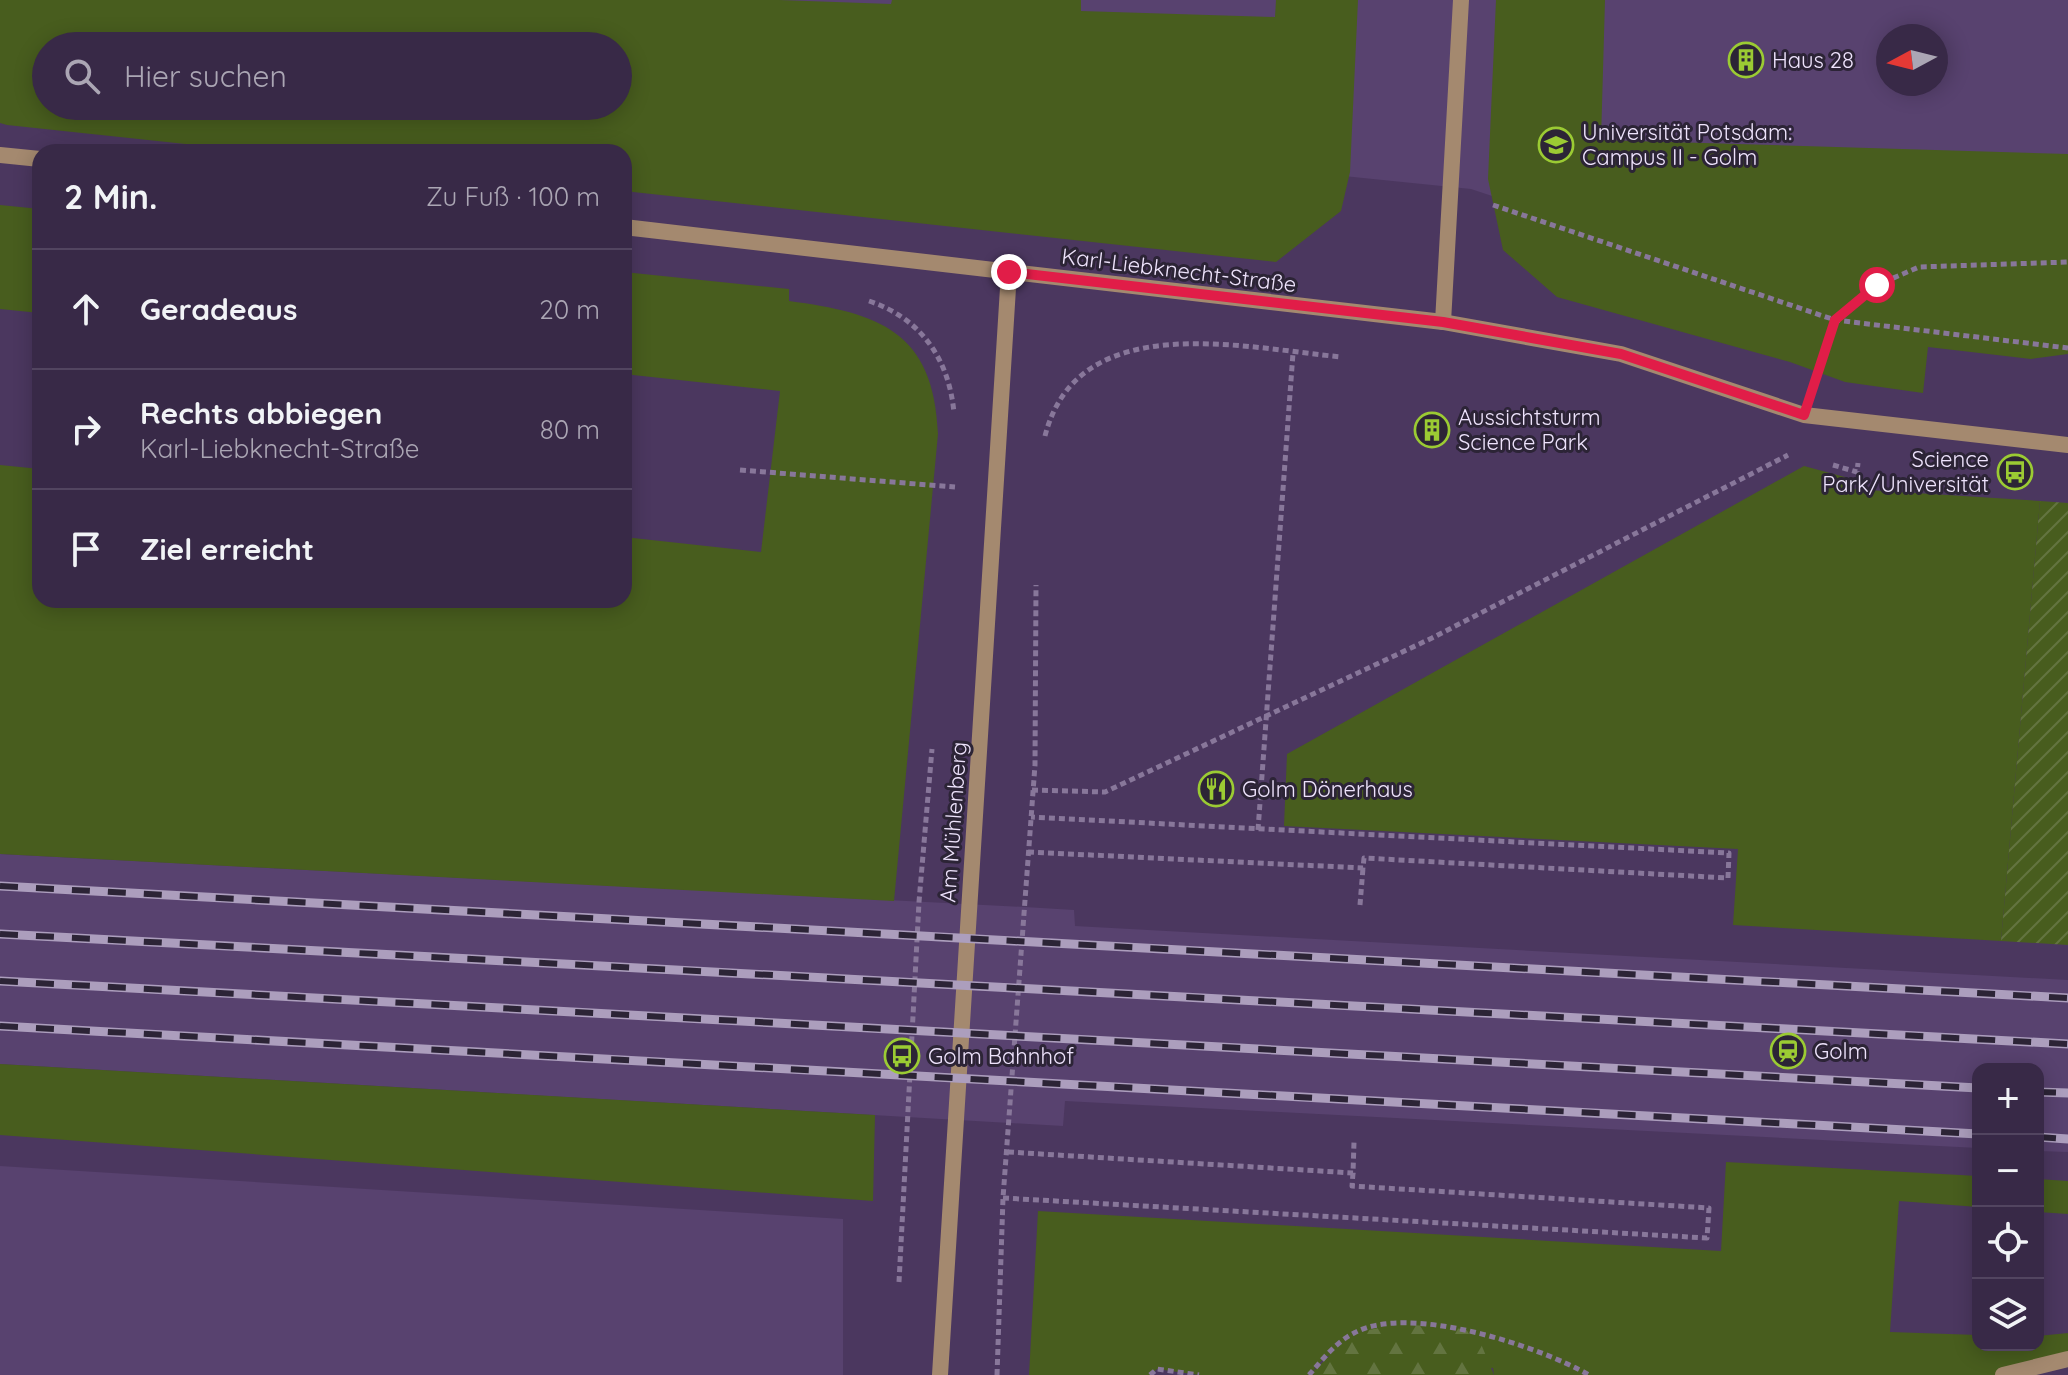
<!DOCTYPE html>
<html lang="de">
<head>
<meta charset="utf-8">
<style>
  :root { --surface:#382947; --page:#433552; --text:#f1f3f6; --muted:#aba6b4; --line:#524560 }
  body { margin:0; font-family:Quicksand,sans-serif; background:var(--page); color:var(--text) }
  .controls { position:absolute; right:24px; bottom:24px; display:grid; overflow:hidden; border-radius:16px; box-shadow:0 4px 20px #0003 }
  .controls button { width:72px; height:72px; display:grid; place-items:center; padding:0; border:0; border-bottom:2px solid var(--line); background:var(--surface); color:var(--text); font:40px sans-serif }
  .compass { position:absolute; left:1876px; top:24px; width:72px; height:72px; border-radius:50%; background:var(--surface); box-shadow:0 4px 20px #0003; rotate:263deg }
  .stop { position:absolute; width:24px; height:24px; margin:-18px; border:6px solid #e11d48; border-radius:50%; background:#fff }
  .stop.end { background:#e11d48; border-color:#fff; box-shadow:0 2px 8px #0008 }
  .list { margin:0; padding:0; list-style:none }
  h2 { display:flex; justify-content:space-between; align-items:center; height:104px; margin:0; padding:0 32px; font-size:34px }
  h2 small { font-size:26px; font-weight:400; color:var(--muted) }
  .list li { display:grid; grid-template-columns:52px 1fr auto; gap:24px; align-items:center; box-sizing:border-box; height:120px; padding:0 32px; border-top:2px solid var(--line) }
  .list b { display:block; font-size:30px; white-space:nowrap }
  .list p { margin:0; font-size:26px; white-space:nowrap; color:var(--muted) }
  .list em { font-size:26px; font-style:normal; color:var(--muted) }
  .icon { flex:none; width:44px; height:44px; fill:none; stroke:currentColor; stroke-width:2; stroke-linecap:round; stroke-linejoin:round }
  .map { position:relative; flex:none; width:2068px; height:1375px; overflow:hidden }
  .search { position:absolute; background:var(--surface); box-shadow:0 4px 20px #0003; left:32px; top:32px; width:600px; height:88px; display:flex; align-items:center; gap:20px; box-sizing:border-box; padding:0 28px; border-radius:44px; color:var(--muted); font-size:30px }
  .panel { position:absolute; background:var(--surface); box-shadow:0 4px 20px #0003; left:32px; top:144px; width:600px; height:464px; border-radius:24px }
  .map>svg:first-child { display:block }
</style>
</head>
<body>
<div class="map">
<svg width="2068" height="1375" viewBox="0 0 2068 1375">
  <defs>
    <pattern id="forest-firs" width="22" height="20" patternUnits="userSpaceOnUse" patternTransform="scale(2)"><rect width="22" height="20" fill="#485d1e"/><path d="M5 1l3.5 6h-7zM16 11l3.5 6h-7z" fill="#637440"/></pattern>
    <pattern id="garden-furrows" width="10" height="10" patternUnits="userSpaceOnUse" patternTransform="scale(2)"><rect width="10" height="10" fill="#485d1e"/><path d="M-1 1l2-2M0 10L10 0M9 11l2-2" fill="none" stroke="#637440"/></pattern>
  </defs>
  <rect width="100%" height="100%" fill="#4b375f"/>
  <g fill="#58426f" fill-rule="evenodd">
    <path d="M0,0H2068V339L1661,252L1471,189L618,102V46ZM1888,36H1936V84H1888Z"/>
    <path d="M0,854L1025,907L1074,910L1075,926L2068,980V1152L2038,1151V1069H1978V1148L1065,1101L1063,1126L0,1064Z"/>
    <path d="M0,1166L843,1219V1375H0Z"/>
  </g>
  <g fill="#485d1e" fill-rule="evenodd">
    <path d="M0,0H779L891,4L892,0H1081V11L1275,17L1276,0H1358L1350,172L1341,211L1276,262L624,191V152H260L7,125L0,123ZM46,46H618V106H46Z"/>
    <path d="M1496,0H1605L1601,140L2068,154V354L2031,359L1928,347L1923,393L1845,382L1790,362L1557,297L1503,250L1488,179Z"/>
    <path d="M0,205L40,209V313L0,309Z"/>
    <path d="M624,272L789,289V301C879,313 934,331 938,434L894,901L0,854V465L40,469V600H624V537L761,552L780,391L624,374Z"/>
    <path d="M1804,466L1852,479L1853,489L2040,501L2001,941L1733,925L1738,849L1284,826L1287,754Z"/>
    <path d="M0,1064L875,1115L873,1201L0,1135Z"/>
    <path d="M1726,1162L1978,1176V1207L1899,1201L1890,1332L1978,1335V1345H2038V1336L2068,1333V1359L2003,1375H1494L1493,1368L1326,1356L1309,1375H1199L1157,1369L1150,1375H1029L1038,1211L1721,1251Z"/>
    <path d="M2038,1179L2068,1181V1214L2038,1212Z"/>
  </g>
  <path fill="url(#forest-firs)" d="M1394,1325L1446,1326L1476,1332L1494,1375H1309L1354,1333Z"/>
  <path fill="url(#garden-furrows)" d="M2040,501L2068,503V945L2001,941Z"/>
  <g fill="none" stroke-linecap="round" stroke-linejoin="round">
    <g stroke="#88779a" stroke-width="5" stroke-dasharray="6 4" stroke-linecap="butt">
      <path d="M1493,205L1835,320L2068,348"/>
      <path d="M869,301C920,318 949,358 954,413"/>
      <path d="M1817,375L1835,320L1877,285L1919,267L2068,262"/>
      <path d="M1045,436C1078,307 1243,348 1342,357"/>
      <path d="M1833,465L1857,472L1858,463"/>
      <path d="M740,470L955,487"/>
      <path d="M1032,790L1105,792L1432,638L1788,455"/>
      <path d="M1258,830L1293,353"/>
      <path d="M1028,852L1363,868L1364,858L1728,878L1729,853L1031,817"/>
      <path d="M1360,905L1363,868"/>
      <path d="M1008,1152L1353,1173L1354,1142"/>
      <path d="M1003,1198L1707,1238L1709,1208L1352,1186L1353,1173"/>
      <path d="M899,1282L919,902L932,749"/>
      <path d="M997,1375L1003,1198L1035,765L1036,585"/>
      <path d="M1150,1375L1157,1369L1199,1375"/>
      <path d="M1309,1375C1322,1360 1336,1342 1354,1333C1408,1303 1539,1346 1589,1375"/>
    </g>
    <path stroke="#a4896f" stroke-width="16" d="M1443,322L1461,0"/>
    <g stroke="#a4896f" stroke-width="16">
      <path d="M0,155L40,159"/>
      <path d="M624,227L1443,322L1621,354L1804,415L2068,445"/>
      <path d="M940,1375L1009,272"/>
      <path d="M2003,1375L2068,1359"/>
    </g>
    <g stroke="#ac9ebd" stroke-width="9">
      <g id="rail">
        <path d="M0,886L2068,998"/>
        <path d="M0,934L2068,1044"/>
        <path d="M0,981L1978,1088"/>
        <path d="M0,1026L1978,1134"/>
        <path d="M2038,1092L2068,1093"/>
        <path d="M2038,1137L2068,1139"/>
      </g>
    </g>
    <use href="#rail" stroke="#2c2436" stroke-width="6" stroke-dasharray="18" stroke-linecap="butt"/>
  </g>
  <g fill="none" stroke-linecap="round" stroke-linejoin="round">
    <path stroke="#e11d48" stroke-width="10" d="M1009,272L1443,322L1621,354L1804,415L1835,320L1877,285"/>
  </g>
  <defs>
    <g id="building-ring" transform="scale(1.8)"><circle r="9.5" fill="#2c2436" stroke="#9bcb33" stroke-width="1.5"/><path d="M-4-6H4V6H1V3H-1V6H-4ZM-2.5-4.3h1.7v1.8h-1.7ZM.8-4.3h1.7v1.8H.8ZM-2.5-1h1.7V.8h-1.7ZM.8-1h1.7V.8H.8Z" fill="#9bcb33"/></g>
    <g id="university-ring" transform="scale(1.8)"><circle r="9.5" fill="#2c2436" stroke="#9bcb33" stroke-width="1.5"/><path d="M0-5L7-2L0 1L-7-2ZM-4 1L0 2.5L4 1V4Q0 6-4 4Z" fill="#9bcb33"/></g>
    <g id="bus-ring" transform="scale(1.8)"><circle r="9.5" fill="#2c2436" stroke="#9bcb33" stroke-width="1.5"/><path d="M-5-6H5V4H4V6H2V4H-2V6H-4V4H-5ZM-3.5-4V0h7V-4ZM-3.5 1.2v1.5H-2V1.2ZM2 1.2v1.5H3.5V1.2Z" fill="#9bcb33"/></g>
    <g id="restaurant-ring" transform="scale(1.8)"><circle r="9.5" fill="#2c2436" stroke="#9bcb33" stroke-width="1.5"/><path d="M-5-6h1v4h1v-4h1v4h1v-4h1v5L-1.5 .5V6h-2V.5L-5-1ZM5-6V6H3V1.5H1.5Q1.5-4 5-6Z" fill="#9bcb33"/></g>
    <g id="station-ring" transform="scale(1.8)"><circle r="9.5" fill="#2c2436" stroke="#9bcb33" stroke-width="1.5"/><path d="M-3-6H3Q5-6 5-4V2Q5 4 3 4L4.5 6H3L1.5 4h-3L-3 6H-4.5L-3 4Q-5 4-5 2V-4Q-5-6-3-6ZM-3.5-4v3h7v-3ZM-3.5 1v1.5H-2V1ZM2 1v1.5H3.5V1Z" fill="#9bcb33"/></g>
  </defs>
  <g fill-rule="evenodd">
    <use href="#building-ring" x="1746" y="60"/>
    <use href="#university-ring" x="1556" y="145"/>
    <use href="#building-ring" x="1432" y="430"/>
    <use href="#bus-ring" x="2015" y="472"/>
    <use href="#restaurant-ring" x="1216" y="789"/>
    <use href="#station-ring" x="1788" y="1051"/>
    <use href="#bus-ring" x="902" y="1056"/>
  </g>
  <g text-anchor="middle" stroke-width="6" stroke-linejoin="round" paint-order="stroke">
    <g font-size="22" fill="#eee3fc" stroke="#2c2436" text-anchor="start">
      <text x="1772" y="68">Haus 28</text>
      <text x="1582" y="140">Universität Potsdam:<tspan x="1582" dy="25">Campus II - Golm</tspan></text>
      <text x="1458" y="425">Aussichtsturm<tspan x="1458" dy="25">Science Park</tspan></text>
      <text x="1989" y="467" text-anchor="end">Science<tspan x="1989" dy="25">Park/Universität</tspan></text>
      <text x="1242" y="797">Golm Dönerhaus</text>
      <text x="1814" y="1059">Golm</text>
      <text x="928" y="1064">Golm Bahnhof</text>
    </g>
    <g font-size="22" fill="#eee3fc" stroke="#2c2436">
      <text transform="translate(1179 270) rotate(7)" y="8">Karl-Liebknecht-Straße</text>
      <text transform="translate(953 822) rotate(-86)" y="8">Am Mühlenberg</text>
    </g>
  </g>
</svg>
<div class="controls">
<button>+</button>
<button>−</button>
<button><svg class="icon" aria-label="locate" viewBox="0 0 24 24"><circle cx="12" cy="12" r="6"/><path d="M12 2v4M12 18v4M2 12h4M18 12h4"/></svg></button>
<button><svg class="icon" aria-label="layers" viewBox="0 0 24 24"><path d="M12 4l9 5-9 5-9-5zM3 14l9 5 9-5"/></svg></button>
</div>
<svg class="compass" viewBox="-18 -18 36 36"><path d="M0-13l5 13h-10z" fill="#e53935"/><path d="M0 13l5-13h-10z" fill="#aba6b4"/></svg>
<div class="stop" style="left:1877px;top:285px"></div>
<div class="stop end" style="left:1009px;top:272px"></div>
<div class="search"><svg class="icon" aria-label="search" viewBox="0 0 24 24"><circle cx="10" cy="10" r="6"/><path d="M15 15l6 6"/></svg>Hier suchen</div>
<section class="panel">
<h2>2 Min.<small>Zu Fuß · 100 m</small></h2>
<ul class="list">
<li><svg class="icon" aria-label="ahead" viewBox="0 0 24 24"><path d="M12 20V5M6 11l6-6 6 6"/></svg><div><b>Geradeaus</b></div><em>20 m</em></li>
<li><svg class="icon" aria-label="right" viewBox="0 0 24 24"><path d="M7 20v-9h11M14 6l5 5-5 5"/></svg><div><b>Rechts abbiegen</b><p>Karl-Liebknecht-Straße</p></div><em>80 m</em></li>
<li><svg class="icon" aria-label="arrive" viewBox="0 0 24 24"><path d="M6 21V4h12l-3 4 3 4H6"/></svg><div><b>Ziel erreicht</b></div></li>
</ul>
</section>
</div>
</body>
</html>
